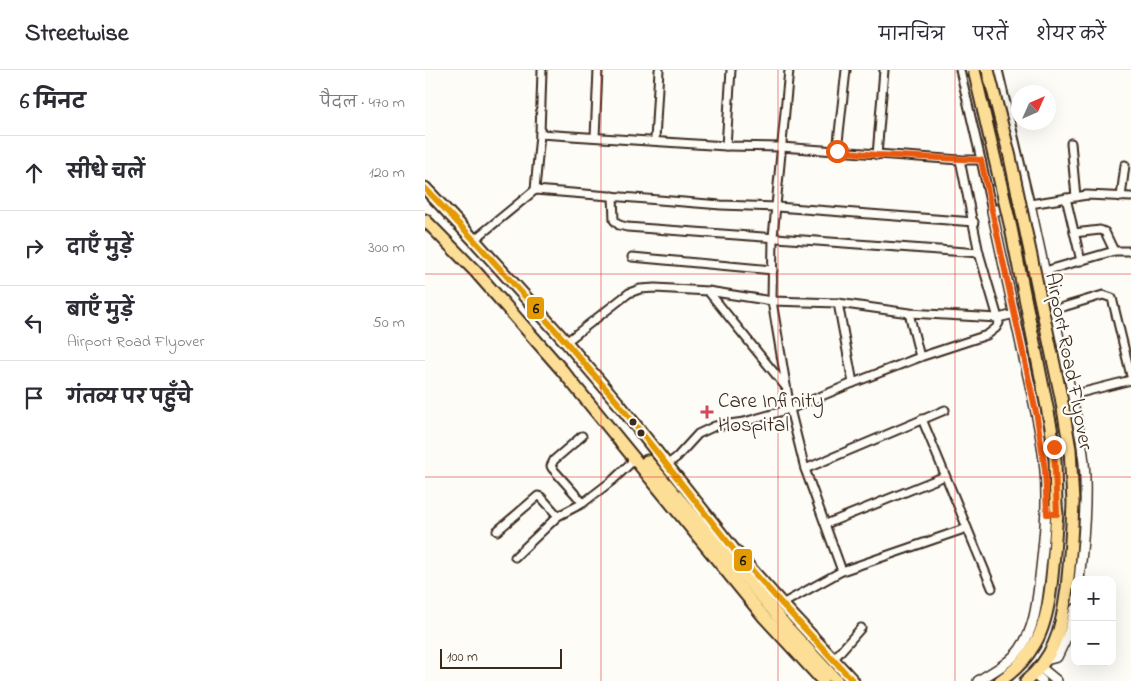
<!DOCTYPE html>
<html lang="hi">
<head>
<meta charset="utf-8">
<style>
  :root { --surface:#fff; --page:#f2f2f3; --text:#2b2b33; --muted:#7c7c81; --line:#e1e1e2 }
  body { margin:0; font-family:"Indie Flower","Playpen Sans Deva",sans-serif; background:var(--page); color:var(--text) }
  .controls { position:absolute; right:15px; bottom:15px; display:grid; overflow:hidden; border-radius:10px; box-shadow:0 5px 20px #0002 }
  .controls button { width:45px; height:45px; display:grid; place-items:center; padding:0; border:0; border-bottom:1px solid var(--line); background:var(--surface); color:var(--text); font:25px sans-serif }
  .compass { position:absolute; left:586px; top:15px; width:45px; height:45px; border-radius:50%; background:var(--surface); box-shadow:0 5px 20px #0002; rotate:45deg }
  .scale { position:absolute; left:15px; bottom:12px; width:122px; box-sizing:border-box; padding-left:5px; border:2px solid #3b2a1e; border-top:0; font-size:14px; line-height:18px; white-space:nowrap; color:#3b2a1e; -webkit-text-stroke:4px #fdfcf7; paint-order:stroke }
  .stop { position:absolute; width:15px; height:15px; margin:-11px; border:4px solid #ea580c; border-radius:50%; background:#fff }
  .stop.end { background:#ea580c; border-color:#fff; box-shadow:0 1px 5px #0008 }
  .list { margin:0; padding:0; list-style:none }
  h2 { display:flex; justify-content:space-between; align-items:center; height:65px; margin:0; padding:0 20px; font-size:21px }
  h2 small { font-size:16px; font-weight:400; color:var(--muted) }
  .list li { display:grid; grid-template-columns:32px 1fr auto; gap:15px; align-items:center; box-sizing:border-box; height:75px; padding:0 20px; border-top:1px solid var(--line) }
  .list b { display:block; font-size:19px; white-space:nowrap }
  .list p { margin:0; font-size:16px; white-space:nowrap; color:var(--muted) }
  .list em { font-size:16px; font-style:normal; color:var(--muted) }
  .icon { flex:none; width:28px; height:28px; fill:none; stroke:currentColor; stroke-width:2; stroke-linecap:round; stroke-linejoin:round }
  .map { position:relative; flex:none; width:706px; height:611px; overflow:hidden }
  header { display:flex; align-items:center; gap:30px; box-sizing:border-box; height:70px; padding:0 25px; background:var(--surface); border-bottom:1px solid var(--line) }
  header strong { font-size:24px }
  nav { display:flex; gap:28px; margin-inline-start:auto; font-size:18px }
  main { display:flex }
  aside { flex:1; background:var(--surface) }
  .map>svg:first-child { display:block }
</style>
</head>
<body>
<header>
<strong>Streetwise</strong>
<nav><a>मानचित्र</a><a>परतें</a><a>शेयर करें</a></nav>
</header>
<main>
<aside>
<h2>6 मिनट<small>पैदल · 470 m</small></h2>
<ul class="list">
<li><svg class="icon" aria-label="ahead" viewBox="0 0 24 24"><path d="M12 20V5M6 11l6-6 6 6"/></svg><div><b>सीधे चलें</b></div><em>120 m</em></li>
<li><svg class="icon" aria-label="right" viewBox="0 0 24 24"><path d="M7 20v-9h11M14 6l5 5-5 5"/></svg><div><b>दाएँ मुड़ें</b></div><em>300 m</em></li>
<li><svg class="icon" aria-label="left" viewBox="0 0 24 24"><path d="M17 20v-9H6M10 6l-5 5 5 5"/></svg><div><b>बाएँ मुड़ें</b><p>Airport Road Flyover</p></div><em>50 m</em></li>
<li><svg class="icon" aria-label="arrive" viewBox="0 0 24 24"><path d="M6 21V4h12l-3 4 3 4H6"/></svg><div><b>गंतव्य पर पहुँचे</b></div></li>
</ul>
</aside>
<div class="map">
<svg width="706" height="611" viewBox="0 0 706 611">
  <rect width="100%" height="100%" fill="#fdfcf7"/>
  <filter id="ink" filterUnits="userSpaceOnUse"><feTurbulence type="fractalNoise" baseFrequency=".02" numOctaves="2"/><feDisplacementMap in="SourceGraphic" scale="10" xChannelSelector="R" yChannelSelector="G"/><feConvolveMatrix kernelMatrix="1 2 1 2 8 2 1 2 1" color-interpolation-filters="sRGB"/></filter>
  <g filter="url(#ink)">
    <g fill="none" stroke-linecap="round" stroke-linejoin="round">
      <g stroke="#3b2a1e" stroke-width="11">
        <g id="minor">
          <path d="M364,0L348,167L347,231L365,339L380,399L417,501"/>
          <path d="M573,0L605,134L662,125L706,127"/>
          <path d="M115,64L301,76L356,77L535,90"/>
          <path d="M170,67L173,0"/>
          <path d="M230,70L234,0"/>
          <path d="M646,73L651,127"/>
          <path d="M301,76L306,0"/>
          <path d="M412,81L421,0"/>
          <path d="M452,85L459,0"/>
          <path d="M556,90L567,141"/>
          <path d="M110,120L115,64L117,0"/>
          <path d="M188,126L189,150L194,155L202,157L554,183"/>
          <path d="M696,127L700,95"/>
          <path d="M641,128L656,191"/>
          <path d="M649,163L675,160L680,162L689,181"/>
          <path d="M49,170L110,120L296,135L352,137L549,152"/>
          <path d="M207,187L348,200"/>
          <path d="M620,201L689,181H706"/>
          <path d="M283,221L360,316"/>
          <path d="M413,233L428,313"/>
          <path d="M628,240L678,225L687,228L706,306"/>
          <path d="M484,243L495,287"/>
          <path d="M141,272L204,223L215,219L230,218L283,221L347,231L413,233L484,243L573,248L590,244"/>
          <path d="M647,325L706,310"/>
          <path d="M497,349L567,518"/>
          <path d="M157,366L129,390L126,396L127,398L158,433"/>
          <path d="M243,394L252,387L273,364L290,356L319,352L365,339L428,313L495,287L562,265L571,258L574,253L573,248L554,183L535,90H556L535,0"/>
          <path d="M380,399L520,340"/>
          <path d="M401,454L520,406"/>
          <path d="M72,461L113,426L116,427L133,446"/>
          <path d="M90,487L133,446L158,433L188,410L210,389"/>
          <path d="M357,534L417,501L542,458"/>
          <path d="M408,590L436,558"/>
        </g>
      </g>
      <g stroke="#3b2a1e" stroke-width="12">
        <g id="tertiary">
          <path d="M621,590L632,587L644,562L650,539"/>
          <path d="M615,597L632,611"/>
          <path d="M609,604L617,611"/>
          <path d="M553,611C567,602 585,593 595,579C610,558 612,532 615,507C619,471 623,438 620,401C617,365 608,329 600,293C589,242 578,192 567,141L605,134L656,370C658,383 660,396 660,409C661,443 658,476 654,510"/>
        </g>
      </g>
      <g stroke="#3b2a1e" stroke-width="15">
        <g id="primary">
          <path d="M0,118L49,170L141,272L193,333L309,480L357,534L428,611"/>
          <path d="M0,150L51,202L136,299L339,547L398,611"/>
          <path d="M222,391L362,557L412,611"/>
          <path d="M575,611C588,602 601,589 609,575C629,543 628,482 632,444L631,435"/>
          <path d="M601,611C613,601 623,588 629,574C637,556 639,537 642,518C645,489 647,461 648,432"/>
        </g>
      </g>
      <use href="#minor" stroke="#fdfcf7" stroke-width="7"/>
      <use href="#tertiary" stroke="#fdfcf7" stroke-width="9"/>
      <use href="#primary" stroke="#fdde96" stroke-width="11"/>
      <g stroke="#3b2a1e" stroke-width="15" stroke-linecap="butt">
        <g id="primary-bridge">
          <path d="M549,0L586,158L626,357L630,390L631,435"/>
          <path d="M563,0L585,87L636,327L645,379L648,432"/>
        </g>
      </g>
      <use href="#primary-bridge" stroke="#fdde96" stroke-width="11"/>
      <g stroke="#fdfcf7" stroke-width="10">
        <path id="bus-1" d="M0,118L49,170L141,272L193,333L309,480L357,534L428,611"/>
      </g>
      <use href="#bus-1" stroke="#e49a03" stroke-width="6"/>
    </g>
  </g>
  <g fill="none" stroke-linecap="round" stroke-linejoin="round" filter="url(#ink)">
    <path stroke="#ea580c" stroke-width="6" d="M412,81L452,85L556,90L612,347L620,400L622,444H632L629,377"/>
  </g>
  <path fill="none" stroke="#d62828" stroke-width="1" stroke-opacity="0.55" d="M176,0V611M353,0V611M530,0V611M0,204H706M0,407H706"/>
  <path fill="#d1495b" stroke="#fdfcf7" stroke-width="2" d="M279.5 334.5h5v5h5v5h-5v5h-5v-5h-5v-5h5z"/>
  <g fill="#3b2a1e" stroke="#fdfcf7" stroke-width="2">
    <circle cx="208" cy="352" r="4.5"/>
    <circle cx="216" cy="363" r="4.5"/>
  </g>
  <g text-anchor="middle" stroke-width="4.5" stroke-linejoin="round" paint-order="stroke">
    <g font-size="21" fill="#3b2a1e" stroke="#fdfcf7">
      <text transform="translate(645 291) rotate(79)" y="7">Airport Road Flyover</text>
    </g>
    <g font-size="21" fill="#3b2a1e" stroke="#fdfcf7" text-anchor="start">
      <text x="293" y="337">Care Infinity<tspan x="293" dy="24">Hospital</tspan></text>
    </g>
  </g>
  <g stroke="#fdfcf7" stroke-width="2">
    <rect x="101" y="226" width="19" height="24" rx="5" fill="#e49a03"/>
    <rect x="308" y="478" width="20" height="24" rx="5" fill="#e49a03"/>
  </g>
  <g font-size="14" text-anchor="middle" font-weight="bold" fill="#111">
    <text x="111" y="243">6</text>
    <text x="318" y="495">6</text>
  </g>
</svg>
<div class="controls">
<button>+</button>
<button>−</button>
</div>
<svg class="compass" viewBox="-18 -18 36 36"><path d="M0-13l5 13h-10z" fill="#e53935"/><path d="M0 13l5-13h-10z" fill="#7c7c81"/></svg>
<div class="scale">100 m</div>
<div class="stop" style="left:412px;top:81px"></div>
<div class="stop end" style="left:629px;top:377px"></div>
</div>
</main>
</body>
</html>
